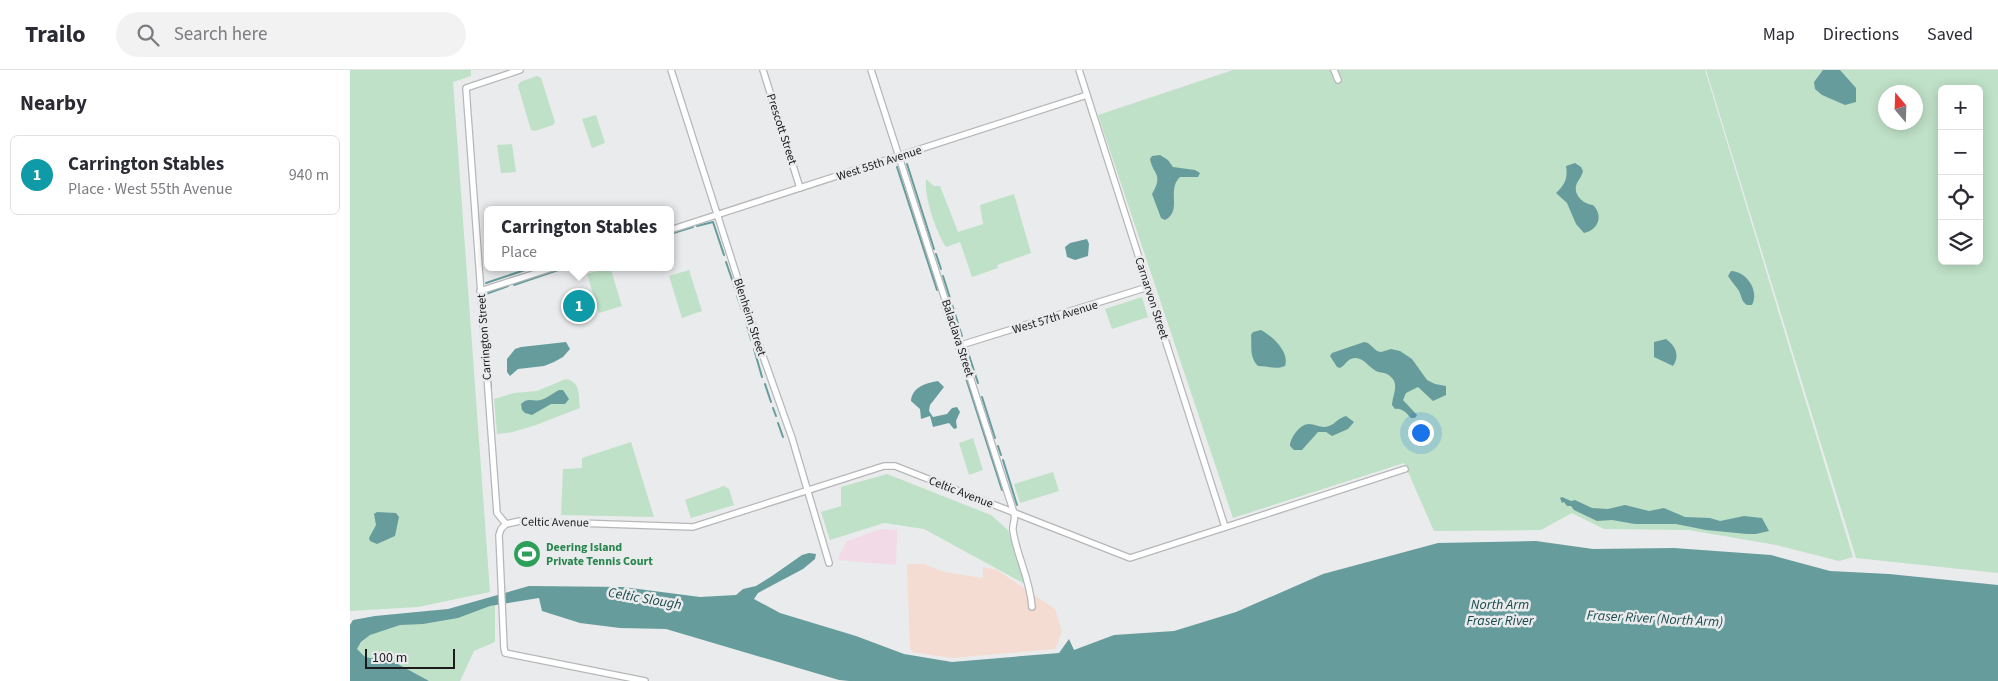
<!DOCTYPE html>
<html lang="en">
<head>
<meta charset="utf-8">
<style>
  :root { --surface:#fff; --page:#f2f2f3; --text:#2b2b33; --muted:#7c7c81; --line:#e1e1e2; --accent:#907b21 }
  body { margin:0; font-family:"Source Sans 3",sans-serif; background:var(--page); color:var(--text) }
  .controls { position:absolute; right:15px; top:15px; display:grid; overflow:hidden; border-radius:8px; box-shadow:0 2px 12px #0003 }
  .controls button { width:45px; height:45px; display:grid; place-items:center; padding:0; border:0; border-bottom:1px solid var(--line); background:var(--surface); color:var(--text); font:25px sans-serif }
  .compass { position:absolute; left:1528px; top:15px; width:45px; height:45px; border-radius:50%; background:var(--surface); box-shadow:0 2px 12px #0003; rotate:341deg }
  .scale { position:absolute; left:15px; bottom:12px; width:90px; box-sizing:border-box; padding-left:5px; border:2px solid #1b1b1c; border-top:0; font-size:14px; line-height:18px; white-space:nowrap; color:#1b1b1c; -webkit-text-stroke:4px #eaebed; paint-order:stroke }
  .you { position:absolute; left:1070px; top:362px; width:18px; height:18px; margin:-12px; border:4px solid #fff; border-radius:50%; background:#1a73e8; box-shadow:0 0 0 8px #1a73e833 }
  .badge { display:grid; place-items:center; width:32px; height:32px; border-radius:50%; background:var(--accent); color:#fff; font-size:16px; font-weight:700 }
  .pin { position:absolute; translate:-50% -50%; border:2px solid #fff; box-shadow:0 1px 5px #0006 }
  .popup { position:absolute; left:134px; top:136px; width:190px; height:65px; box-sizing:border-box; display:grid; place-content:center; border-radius:8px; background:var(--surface); filter:drop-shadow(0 1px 4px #0005); font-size:16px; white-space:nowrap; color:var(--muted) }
  .popup b { font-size:19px; color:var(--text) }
  .popup::after { content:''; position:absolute; left:50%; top:100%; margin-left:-10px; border:10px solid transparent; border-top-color:var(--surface) }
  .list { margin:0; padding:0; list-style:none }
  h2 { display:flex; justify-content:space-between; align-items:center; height:65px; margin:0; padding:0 20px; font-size:21px }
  h2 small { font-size:16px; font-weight:400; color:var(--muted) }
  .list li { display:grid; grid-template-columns:32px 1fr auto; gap:15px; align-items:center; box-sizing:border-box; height:80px; margin:0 10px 10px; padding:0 10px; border:1px solid var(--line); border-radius:8px }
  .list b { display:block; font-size:19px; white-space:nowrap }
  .list p { margin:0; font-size:16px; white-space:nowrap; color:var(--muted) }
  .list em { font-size:16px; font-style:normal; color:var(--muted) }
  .icon { flex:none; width:28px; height:28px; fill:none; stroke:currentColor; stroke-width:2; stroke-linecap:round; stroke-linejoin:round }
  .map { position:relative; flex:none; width:1648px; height:611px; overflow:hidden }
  header { display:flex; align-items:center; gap:30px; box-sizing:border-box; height:70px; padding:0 25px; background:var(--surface); border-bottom:1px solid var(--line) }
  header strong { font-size:24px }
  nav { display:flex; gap:28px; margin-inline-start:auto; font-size:18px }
  .search { width:350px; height:45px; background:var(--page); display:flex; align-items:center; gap:12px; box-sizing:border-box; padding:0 18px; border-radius:28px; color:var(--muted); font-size:19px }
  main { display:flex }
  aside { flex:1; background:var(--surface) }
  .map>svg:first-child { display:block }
</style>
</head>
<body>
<header>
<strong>Trailo</strong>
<div class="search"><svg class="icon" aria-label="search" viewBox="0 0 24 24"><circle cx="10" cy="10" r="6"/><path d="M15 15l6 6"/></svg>Search here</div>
<nav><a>Map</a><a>Directions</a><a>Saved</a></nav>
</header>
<main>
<aside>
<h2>Nearby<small></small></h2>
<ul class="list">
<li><span class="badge" style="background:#0f9aa8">1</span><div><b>Carrington Stables</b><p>Place · West 55th Avenue</p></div><em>940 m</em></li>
</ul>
</aside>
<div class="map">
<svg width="1648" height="611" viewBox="0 0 1648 611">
  <rect width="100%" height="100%" fill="#eaebed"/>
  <path fill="#f4dcd2" d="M557,494H574L594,502L633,508V497L647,500L705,539L712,562L705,579L602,588L562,582L560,577Z"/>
  <path fill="#f2dae6" d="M531,459L547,460L546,495L488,490L490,484L497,471Z"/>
  <g fill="#bfe1c7" fill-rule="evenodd">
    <path d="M0,0H121V6L103,12L140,522L68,537L0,541Z"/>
    <path d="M883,0H1355L1503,487L1489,491L1426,475L1339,460L1254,459L1222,443L1191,460L1084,461L1054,393L883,448L748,45Z"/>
    <path d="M1356,0H1648V503L1506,488ZM1592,19H1629V191H1592ZM1536,22H1566V52H1536Z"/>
    <path d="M187,6L191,8L205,52L203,55L185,61L181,60L168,16L170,12Z"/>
    <path d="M246,45L255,73L242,78L232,49Z"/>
    <path d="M162,74L166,102L151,103L147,75Z"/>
    <path d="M576,109L584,116H590L608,162L633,154L630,135L664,124L681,183L647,195L648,198L622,207L610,172L596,177C586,162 574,127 576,109Z"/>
    <path d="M260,197L272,236L249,243L237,204Z"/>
    <path d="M339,200L352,241L332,248L319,206Z"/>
    <path d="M792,227L798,247L762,259L755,239Z"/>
    <path d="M216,309C231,312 228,325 230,338L186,355L163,362L147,364L144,329L164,323L187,321Z"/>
    <path d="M623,368L633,400L619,405L609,373Z"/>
    <path d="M281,372L304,447L211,445L213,399L232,398V388Z"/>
    <path d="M703,402L709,421L670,433L664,414Z"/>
    <path d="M537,404L641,445L658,460L675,514L574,459L534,453L480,470L471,442L491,436V417Z"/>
    <path d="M374,416L379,419L384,435L341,448L335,430Z"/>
    <path d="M145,535V572L124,581L110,611H79L73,609L46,593L15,588L7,579C27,544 108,540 145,535Z"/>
  </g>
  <g fill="#679c9d">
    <path d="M1473,0H1490L1506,18V32L1495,35L1472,25L1465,19L1464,12Z"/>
    <path d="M810,85L818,90L823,97L845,100L850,103L848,107H830C816,120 833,141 815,150L811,148L802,124C814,104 803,105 800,89L802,86Z"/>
    <path d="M1225,93L1231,97L1233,101C1232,106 1229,109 1227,113C1222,124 1233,134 1243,135C1254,146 1248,160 1234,163L1226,154L1217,133L1206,123C1215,115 1218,108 1216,96Z"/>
    <path d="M737,169L739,174L738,186L725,190L717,187L715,177L720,173Z"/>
    <path d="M1381,201C1396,201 1410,221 1402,235H1397C1391,231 1392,227 1389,221C1385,215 1381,211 1378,206Z"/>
    <path d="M911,260C922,266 940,282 935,296C925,300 918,296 908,296C899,287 902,276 901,265L903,262Z"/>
    <path d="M1316,269C1326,276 1330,286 1323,296L1304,287V272Z"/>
    <path d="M216,272L220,279L213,287L204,292L194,296L168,299L160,306L157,302V289L165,279L171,277Z"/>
    <path d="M1014,272L1018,273L1027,281L1031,282L1041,279L1050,281L1062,289L1077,310L1085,314L1096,316V325L1083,331L1068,317L1056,323L1053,330L1067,345L1065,348H1061C1058,344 1051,337 1045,339L1042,335C1043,323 1051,312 1037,304C1033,302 1029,303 1026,301C1017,296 1011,283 999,290C995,293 994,296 990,298L987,297L980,286L982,283Z"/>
    <path d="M588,311L594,317L580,335L579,341L583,347L597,344L602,338L607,337L610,342L606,351L607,358L604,359L599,353L583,357L580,346L571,349L570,339L561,331C562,317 576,313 588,311Z"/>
    <path d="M209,320H213L219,329L215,334H201L182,345L175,343L172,340L171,334C178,327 183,332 190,330C196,329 203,323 209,320Z"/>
    <path d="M996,346L1004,352L998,359L982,366L976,362H968L952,380H944L940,376C940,368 950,354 959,354C966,354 971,359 979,356C985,354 988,348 996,346Z"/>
    <path d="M1212,427L1221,431L1225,430L1242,438L1258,439L1275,435L1299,441L1314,438L1335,447L1360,448L1370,451L1394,446L1412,448L1419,461L1406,464H1397L1356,460L1326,454H1285L1262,450L1247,451L1224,440L1221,436H1217L1214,432L1212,433L1210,428Z"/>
    <path d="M27,442L46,443L49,447L45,466L27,474L20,471L19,468L26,455L24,444Z"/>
    <path d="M1186,471L1243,479L1324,478L1421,485L1480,501L1539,504L1648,515V611H499L489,610L316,559L270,558L230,553L192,541L189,528L140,536L108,548L73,554L50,555L20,565L11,572L7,579L15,587L46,593L79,611H0V555L3,550L25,546L98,539L179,516L273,517L350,527L386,525L393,519L406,516L422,506L452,485L459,483L466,484L465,489L453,499L408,523L404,529L430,543L506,566L554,584L602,592L709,583L719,569L724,580L764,565L824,561L886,542L973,504L1088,473Z"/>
  </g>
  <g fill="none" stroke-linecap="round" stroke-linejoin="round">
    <g stroke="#679c9d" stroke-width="2">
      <path d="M557,94L584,179"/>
      <path d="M547,97L587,220"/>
      <path d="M347,156L363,152L374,185"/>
      <path d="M320,164L343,157"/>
      <path d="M586,184L591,199"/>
      <path d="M376,192L386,221"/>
      <path d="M593,206L612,266"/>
      <path d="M136,213L184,197"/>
      <path d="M164,215L211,199"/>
      <path d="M136,224L158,216"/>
      <path d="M387,226L393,243"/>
      <path d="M591,233L600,259"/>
      <path d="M395,248L401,270"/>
      <path d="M606,277L652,420"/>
      <path d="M404,279L412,307"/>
      <path d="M617,279L628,313"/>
      <path d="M139,299L141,318"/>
      <path d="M415,314L421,332"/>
      <path d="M632,327L645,368"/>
      <path d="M423,338L426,346"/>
      <path d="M428,353L433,367"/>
      <path d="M648,376L651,385"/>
      <path d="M653,390L667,435"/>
    </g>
    <g stroke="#b6b7b8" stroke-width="8">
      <g id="minor">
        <path d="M170,0L116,18L147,443L156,454L151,459L149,465L154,578L155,583L295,611"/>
        <path d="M321,0L408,272L442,368L479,493"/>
        <path d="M413,0L450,118"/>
        <path d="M521,0L664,443C666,450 662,454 663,461C667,487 680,508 682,537"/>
        <path d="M729,0L875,457"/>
        <path d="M984,0L988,10"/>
        <path d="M320,160L737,25"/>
        <path d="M130,221L205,197"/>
        <path d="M611,275L798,217"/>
        <path d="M156,454L170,451L343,457L534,396H545L780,488L1055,399"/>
      </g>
    </g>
    <use href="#minor" stroke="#fff" stroke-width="5.5"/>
  </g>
  <defs>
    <g id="stadium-disc" transform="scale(1.4375)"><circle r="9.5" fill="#2e9e5b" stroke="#eaebed"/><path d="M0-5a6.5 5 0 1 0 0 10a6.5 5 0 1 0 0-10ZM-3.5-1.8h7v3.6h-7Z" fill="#fff"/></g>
  </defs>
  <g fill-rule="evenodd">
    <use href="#stadium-disc" x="177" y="484"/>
  </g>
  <g text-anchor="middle" stroke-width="5" stroke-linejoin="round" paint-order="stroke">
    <g font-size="12" fill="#1b1b1c" stroke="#eaebed">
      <text transform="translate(432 59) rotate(72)" y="4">Prescott Street</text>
      <text transform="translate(529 93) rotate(-18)" y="4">West 55th Avenue</text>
      <text transform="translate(802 228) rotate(72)" y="4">Carnarvon Street</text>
      <text transform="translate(400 247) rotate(72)" y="4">Blenheim Street</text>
      <text transform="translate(705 247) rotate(-17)" y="4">West 57th Avenue</text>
      <text transform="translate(134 267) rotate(-94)" y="4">Carrington Street</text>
      <text transform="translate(608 268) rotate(72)" y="4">Balaclava Street</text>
      <text transform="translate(611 422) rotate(21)" y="4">Celtic Avenue</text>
      <text transform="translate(205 452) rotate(1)" y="4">Celtic Avenue</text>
    </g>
    <g font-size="12" font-weight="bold" fill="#27864d" stroke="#eaebed" text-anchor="start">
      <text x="196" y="481">Deering Island<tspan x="196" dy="14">Private Tennis Court</tspan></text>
    </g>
    <g font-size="14" font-style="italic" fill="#1a4b4c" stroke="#eaebed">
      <text transform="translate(295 528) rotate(10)" y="5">Celtic Slough</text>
      <text x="1150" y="539">North Arm<tspan x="1150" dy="16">Fraser River</tspan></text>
      <text transform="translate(1305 548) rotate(3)" y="5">Fraser River (North Arm)</text>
    </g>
  </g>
</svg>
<div class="controls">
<button>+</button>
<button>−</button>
<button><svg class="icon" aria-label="locate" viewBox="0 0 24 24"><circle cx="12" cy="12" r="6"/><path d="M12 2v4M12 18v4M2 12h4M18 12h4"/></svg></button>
<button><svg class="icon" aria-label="layers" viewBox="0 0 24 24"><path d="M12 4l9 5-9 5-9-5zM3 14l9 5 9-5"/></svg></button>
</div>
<svg class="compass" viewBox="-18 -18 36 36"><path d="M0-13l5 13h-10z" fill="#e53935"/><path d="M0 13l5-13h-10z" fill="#7c7c81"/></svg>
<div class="scale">100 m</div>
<div class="you"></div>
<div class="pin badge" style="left:229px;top:236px;background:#0f9aa8">1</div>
<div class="popup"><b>Carrington Stables</b>Place</div>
</div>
</main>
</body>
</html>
